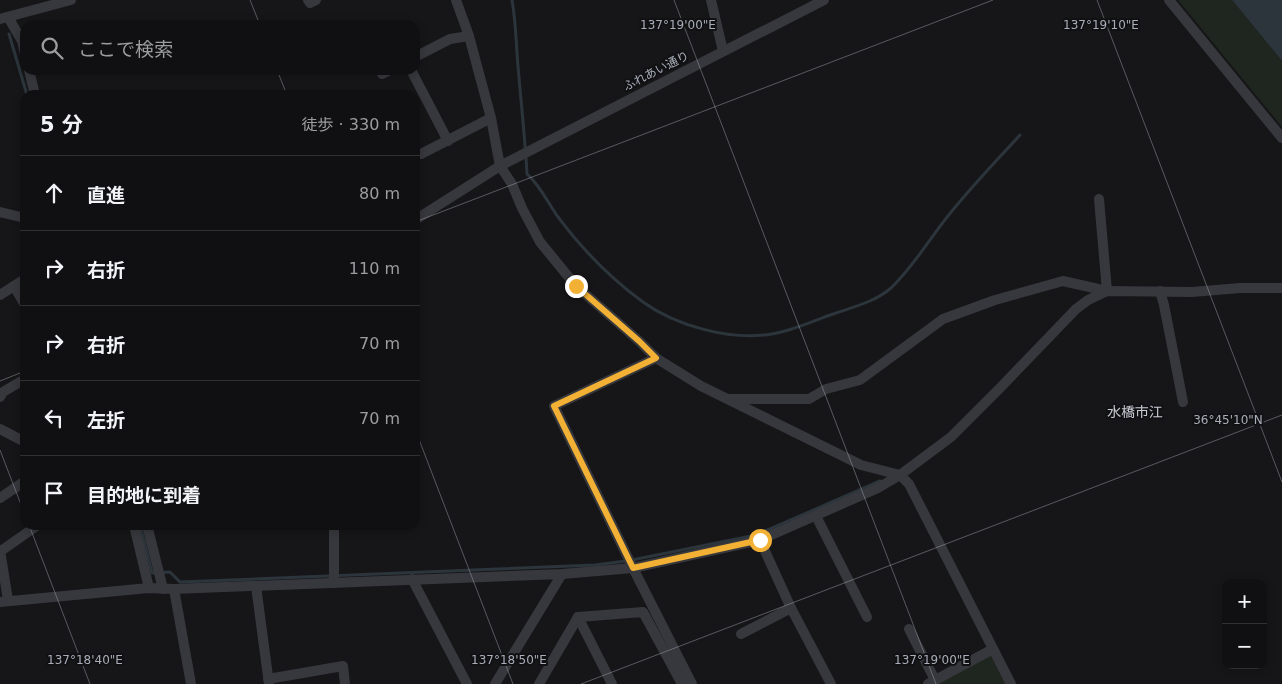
<!DOCTYPE html>
<html lang="ja">
<head>
<meta charset="utf-8">
<style>
  :root { --surface:#101012; --page:#1e1e20; --text:#f1f3f6; --muted:#9c9d9f; --line:#303032 }
  body { margin:0; font-family:"DejaVu Sans","Noto Sans JP",sans-serif; background:var(--page); color:var(--text) }
  .controls { position:absolute; right:15px; bottom:15px; display:grid; overflow:hidden; border-radius:10px; box-shadow:0 2px 8px #0003 }
  .controls button { width:45px; height:45px; display:grid; place-items:center; padding:0; border:0; border-bottom:1px solid var(--line); background:var(--surface); color:var(--text); font:25px sans-serif }
  .stop { position:absolute; width:15px; height:15px; margin:-11px; border:4px solid #f2b134; border-radius:50%; background:#fff }
  .stop.end { background:#f2b134; border-color:#fff; box-shadow:0 1px 5px #0008 }
  .list { margin:0; padding:0; list-style:none }
  h2 { display:flex; justify-content:space-between; align-items:center; height:65px; margin:0; padding:0 20px; font-size:21px }
  h2 small { font-size:16px; font-weight:400; color:var(--muted) }
  .list li { display:grid; grid-template-columns:32px 1fr auto; gap:15px; align-items:center; box-sizing:border-box; height:75px; padding:0 20px; border-top:1px solid var(--line) }
  .list b { display:block; font-size:19px; white-space:nowrap }
  .list em { font-size:16px; font-style:normal; color:var(--muted) }
  .icon { flex:none; width:28px; height:28px; fill:none; stroke:currentColor; stroke-width:2; stroke-linecap:round; stroke-linejoin:round }
  .map { position:relative; flex:none; width:1282px; height:684px; overflow:hidden }
  .search { position:absolute; background:var(--surface); box-shadow:0 2px 8px #0003; left:20px; top:20px; width:400px; height:55px; display:flex; align-items:center; gap:12px; box-sizing:border-box; padding:0 18px; border-radius:15px; color:var(--muted); font-size:19px }
  .panel { position:absolute; background:var(--surface); box-shadow:0 2px 8px #0003; left:20px; top:90px; width:400px; height:440px; border-radius:15px }
  .map>svg:first-child { display:block }
</style>
</head>
<body>
<div class="map">
<svg width="1282" height="684" viewBox="0 0 1282 684">
  <rect width="100%" height="100%" fill="#161618"/>
  <g fill="#1e261f">
    <path d="M1178,0H1232L1282,61V127Z"/>
    <path d="M993,649L1010,684H928Z"/>
  </g>
  <path fill="#2c353c" d="M1232,0H1282V61Z"/>
  <g fill="none" stroke-linecap="round" stroke-linejoin="round">
    <g stroke="#2c353c" stroke-width="3">
      <path d="M512,0C516,22 516,44 518,66C521,102 525,138 527,174C540,185 548,203 558,217C582,249 610,278 643,302C676,326 731,341 772,334C792,331 813,321 833,314C853,307 875,302 891,288C915,265 931,236 952,211C973,185 997,160 1020,135"/>
      <path d="M9,34L27,95"/>
      <path d="M140,525L152,573L170,572L180,582L595,565L626,561"/>
      <path d="M632,560L756,535L880,481"/>
    </g>
    <g stroke="#37383d" stroke-width="10">
      <path d="M308,0L310,3L316,0"/>
      <path d="M456,0L469,36L491,118L500,166L512,184L522,208L540,242L576,286L639,341L656,358L701,386L861,465L900,475L909,484L1011,684"/>
      <path d="M711,0L723,51"/>
      <path d="M1169,0L1282,138"/>
      <path d="M8,17L22,41L25,54"/>
      <path d="M0,19L71,0"/>
      <path d="M415,57L450,39L469,36"/>
      <path d="M29,70L35,95"/>
      <path d="M411,70L448,141"/>
      <path d="M382,74L390,70"/>
      <path d="M421,154L491,118"/>
      <path d="M0,212L25,218"/>
      <path d="M415,220L500,166L824,0"/>
      <path d="M14,286L25,305"/>
      <path d="M1160,291L1164,305L1183,402"/>
      <path d="M0,295L25,279"/>
      <path d="M656,358L554,406L633,568L692,684"/>
      <path d="M0,397L3,392L25,379"/>
      <path d="M730,399H809L826,389L860,380L943,319L995,300L1063,281L1107,291L1099,199"/>
      <path d="M0,429L25,442"/>
      <path d="M0,498L25,481"/>
      <path d="M816,516L867,617"/>
      <path d="M134,525L149,588"/>
      <path d="M147,525L163,589"/>
      <path d="M334,525V583"/>
      <path d="M760,540L791,608L831,684"/>
      <path d="M0,550L8,600"/>
      <path d="M1,551L38,525"/>
      <path d="M412,579L467,684"/>
      <path d="M256,586L269,684"/>
      <path d="M174,589L191,684"/>
      <path d="M0,602L149,588L174,589L562,574L633,568L760,540L878,488L900,475L951,437L1001,387L1076,309L1088,300L1107,291L1192,292L1240,288H1282"/>
      <path d="M578,617L643,612L682,684"/>
      <path d="M578,617L612,684"/>
      <path d="M909,629L935,680"/>
      <path d="M741,634L791,608"/>
      <path d="M268,679L343,666L345,684"/>
      <path d="M495,684L562,574"/>
      <path d="M539,684L578,617"/>
      <path d="M928,684L993,649"/>
    </g>
  </g>
  <g fill="none" stroke-linecap="round" stroke-linejoin="round">
    <path stroke="#f2b134" stroke-width="6" d="M576,286L639,341L656,358L554,406L633,568L760,540"/>
  </g>
  <path fill="none" stroke="#a8adb8" stroke-width="1" stroke-opacity="0.45" d="M250,0L260,25M674,0L936,684M1097,0L1282,482M277,70L287,95M415,222L993,0M0,381L25,371M415,429L513,684M0,450L25,515M29,525L90,684M581,684L1282,415"/>
  <g text-anchor="middle" stroke-width="4" stroke-linejoin="round" paint-order="stroke">
    <g font-size="12" fill="#a8adb8" stroke="#111113">
      <text transform="translate(656 71) rotate(-27)" y="4">ふれあい通り</text>
    </g>
    <g font-size="14" fill="#c9ccd4" stroke="#111113">
      <text x="1135" y="417">水橋市江</text>
    </g>
  </g>
  <g font-size="12" text-anchor="middle" fill="#a8adb8" stroke="#111113" stroke-width="4" stroke-linejoin="round" paint-order="stroke">
    <text x="678" y="29">137°19'00"E</text>
    <text x="1101" y="29">137°19'10"E</text>
    <text x="1228" y="424">36°45'10"N</text>
    <text x="85" y="664">137°18'40"E</text>
    <text x="509" y="664">137°18'50"E</text>
    <text x="932" y="664">137°19'00"E</text>
  </g>
</svg>
<div class="controls">
<button>+</button>
<button>−</button>
</div>
<div class="stop" style="left:760px;top:540px"></div>
<div class="stop end" style="left:576px;top:286px"></div>
<div class="search"><svg class="icon" aria-label="search" viewBox="0 0 24 24"><circle cx="10" cy="10" r="6"/><path d="M15 15l6 6"/></svg>ここで検索</div>
<section class="panel">
<h2>5 分<small>徒歩 · 330 m</small></h2>
<ul class="list">
<li><svg class="icon" aria-label="ahead" viewBox="0 0 24 24"><path d="M12 20V5M6 11l6-6 6 6"/></svg><div><b>直進</b></div><em>80 m</em></li>
<li><svg class="icon" aria-label="right" viewBox="0 0 24 24"><path d="M7 20v-9h11M14 6l5 5-5 5"/></svg><div><b>右折</b></div><em>110 m</em></li>
<li><svg class="icon" aria-label="right" viewBox="0 0 24 24"><path d="M7 20v-9h11M14 6l5 5-5 5"/></svg><div><b>右折</b></div><em>70 m</em></li>
<li><svg class="icon" aria-label="left" viewBox="0 0 24 24"><path d="M17 20v-9H6M10 6l-5 5 5 5"/></svg><div><b>左折</b></div><em>70 m</em></li>
<li><svg class="icon" aria-label="arrive" viewBox="0 0 24 24"><path d="M6 21V4h12l-3 4 3 4H6"/></svg><div><b>目的地に到着</b></div></li>
</ul>
</section>
</div>
</body>
</html>
